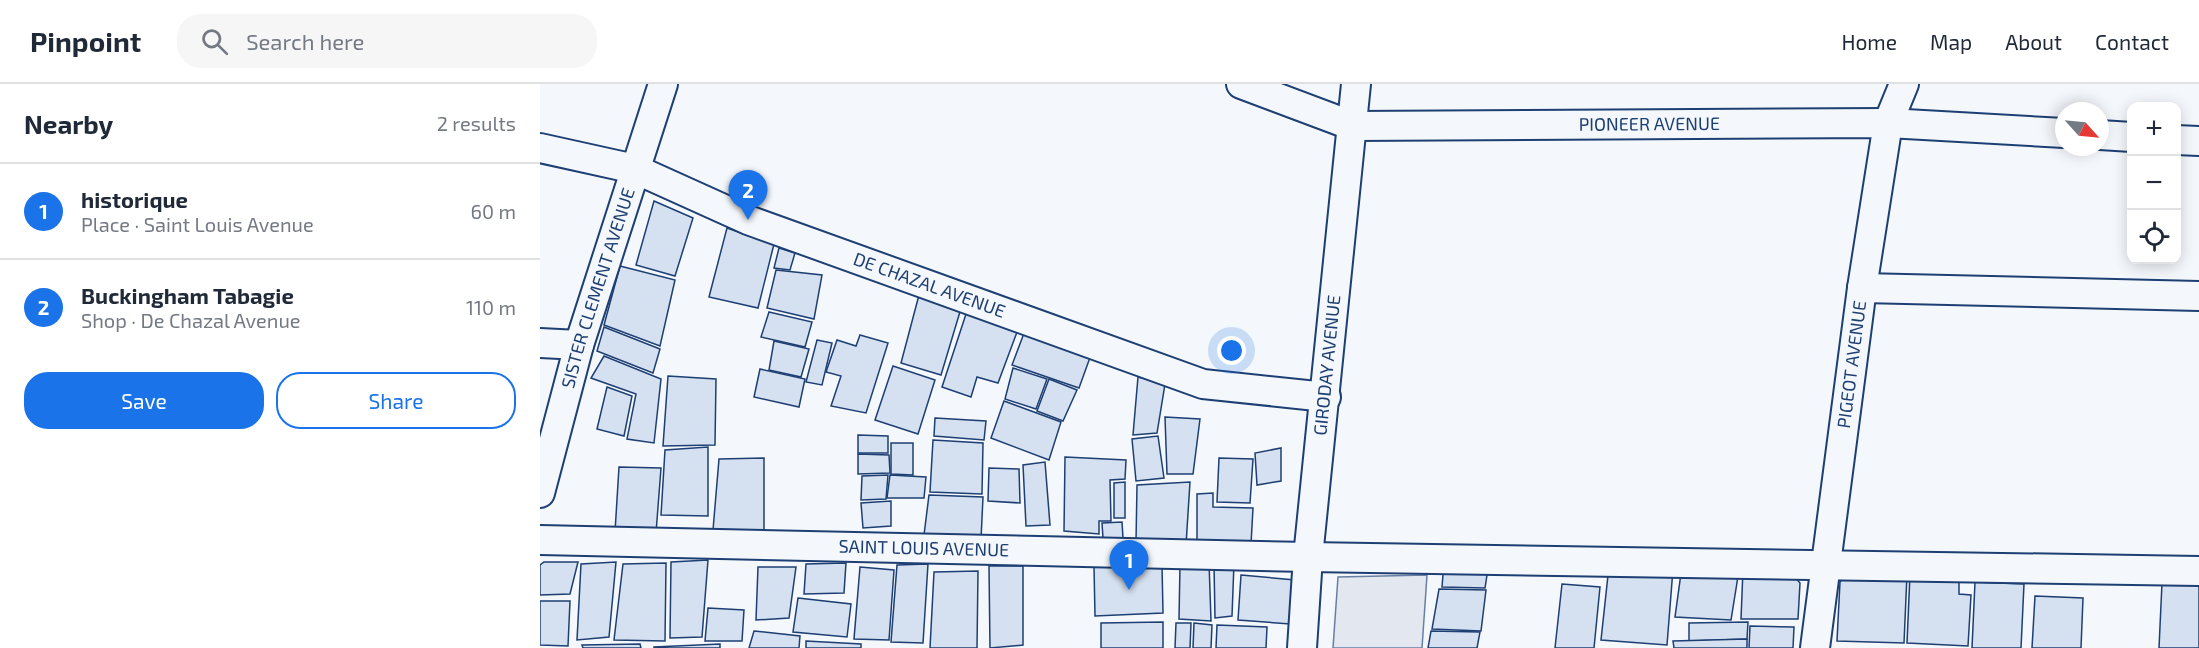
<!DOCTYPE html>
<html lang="en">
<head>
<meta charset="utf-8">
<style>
  :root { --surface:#fff; --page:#f6f6f7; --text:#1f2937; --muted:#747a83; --line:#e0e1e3; --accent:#1a73e8 }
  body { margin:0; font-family:"Exo 2",sans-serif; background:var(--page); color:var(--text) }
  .controls { position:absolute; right:18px; top:18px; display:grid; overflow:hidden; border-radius:12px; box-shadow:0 3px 15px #0003 }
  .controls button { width:54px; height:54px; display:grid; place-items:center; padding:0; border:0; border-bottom:2px solid var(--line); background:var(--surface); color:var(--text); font:30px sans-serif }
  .compass { position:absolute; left:1515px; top:18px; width:54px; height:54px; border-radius:50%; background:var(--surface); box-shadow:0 3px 15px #0003; rotate:117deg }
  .you { position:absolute; left:692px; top:267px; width:21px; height:21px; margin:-15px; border:4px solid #fff; border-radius:50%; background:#1a73e8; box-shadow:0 0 0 9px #1a73e833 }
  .badge { display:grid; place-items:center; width:39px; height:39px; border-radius:50%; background:var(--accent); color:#fff; font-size:20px; font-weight:700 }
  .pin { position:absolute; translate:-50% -50px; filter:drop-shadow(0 2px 3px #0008) }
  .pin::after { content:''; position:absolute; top:32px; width:21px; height:18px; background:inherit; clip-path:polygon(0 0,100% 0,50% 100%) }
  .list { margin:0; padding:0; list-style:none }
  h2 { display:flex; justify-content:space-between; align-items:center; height:78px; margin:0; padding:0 24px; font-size:26px }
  h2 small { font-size:20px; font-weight:400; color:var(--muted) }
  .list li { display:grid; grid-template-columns:39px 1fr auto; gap:18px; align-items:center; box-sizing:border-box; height:96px; padding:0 24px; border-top:2px solid var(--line) }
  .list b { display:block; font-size:22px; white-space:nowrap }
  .list p { margin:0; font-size:20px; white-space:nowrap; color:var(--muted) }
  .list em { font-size:20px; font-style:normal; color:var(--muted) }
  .actions { display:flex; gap:12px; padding:18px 24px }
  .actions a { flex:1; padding:14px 0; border:2px solid var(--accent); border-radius:24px; text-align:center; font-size:21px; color:var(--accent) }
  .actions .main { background:var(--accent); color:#fff }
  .icon { flex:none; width:33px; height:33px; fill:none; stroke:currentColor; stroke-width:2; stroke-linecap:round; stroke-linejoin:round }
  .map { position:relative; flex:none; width:1659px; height:564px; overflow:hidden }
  header { display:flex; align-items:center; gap:36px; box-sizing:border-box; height:84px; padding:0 30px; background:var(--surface); border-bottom:2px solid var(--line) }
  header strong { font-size:28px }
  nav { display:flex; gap:33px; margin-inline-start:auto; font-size:21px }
  .search { width:420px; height:54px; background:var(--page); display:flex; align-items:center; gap:15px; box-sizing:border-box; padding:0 21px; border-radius:24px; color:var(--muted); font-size:22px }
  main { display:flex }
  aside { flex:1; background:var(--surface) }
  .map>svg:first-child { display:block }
</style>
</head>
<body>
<header>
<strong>Pinpoint</strong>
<div class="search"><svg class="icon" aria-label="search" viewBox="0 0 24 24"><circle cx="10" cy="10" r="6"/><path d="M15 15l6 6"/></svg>Search here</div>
<nav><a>Home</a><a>Map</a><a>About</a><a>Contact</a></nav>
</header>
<main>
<aside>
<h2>Nearby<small>2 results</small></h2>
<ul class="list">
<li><span class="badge">1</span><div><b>historique</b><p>Place · Saint Louis Avenue</p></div><em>60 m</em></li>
<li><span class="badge">2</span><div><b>Buckingham Tabagie</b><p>Shop · De Chazal Avenue</p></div><em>110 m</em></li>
</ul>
<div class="actions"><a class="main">Save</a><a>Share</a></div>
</aside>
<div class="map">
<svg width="1659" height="564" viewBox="0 0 1659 564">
  <rect width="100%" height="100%" fill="#f4f7fb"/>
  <path fill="#e3e8f0" stroke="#687fa3" stroke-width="1.5" d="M887,491L882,564H793L798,493Z"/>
  <g fill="#d5e0f0" stroke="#1d3f73" stroke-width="1.5">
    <path d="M114,117L153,134L135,192L96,181Z"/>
    <path d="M187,144L234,160L218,224L169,213Z"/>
    <path d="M239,164L255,169L250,186L234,184Z"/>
    <path d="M80,182L135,196L120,262L64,241Z"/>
    <path d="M236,186L282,191L274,235L227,224Z"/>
    <path d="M379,211L422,221L401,291L361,279Z"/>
    <path d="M428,224L480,240L458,299L437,293L431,313L402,303Z"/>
    <path d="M229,228L272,238L265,263L221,253Z"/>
    <path d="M64,243L120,265L113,289L57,267Z"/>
    <path d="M486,244L552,268L539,304L472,281Z"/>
    <path d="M320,251L348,259L326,329L291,322L301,292L286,288L297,256L316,262Z"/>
    <path d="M277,256L292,259L282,301L266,298Z"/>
    <path d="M234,257L269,265L261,293L229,286Z"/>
    <path d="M64,272L121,295L114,359L87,355L96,310L51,294Z"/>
    <path d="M353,282L395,296L378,350L335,336Z"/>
    <path d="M473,284L507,295L496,325L465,315Z"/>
    <path d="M220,285L265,295L259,323L214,313Z"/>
    <path d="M128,292L176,295L175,361L123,362Z"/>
    <path d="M598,293L625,300L617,349L593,351Z"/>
    <path d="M509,295L537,306L523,337L497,327Z"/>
    <path d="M67,303L92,312L84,352L57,345Z"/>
    <path d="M464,317L521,338L509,376L451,354Z"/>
    <path d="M625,333L660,335L653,390H627Z"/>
    <path d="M395,334L446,337L444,356L394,352Z"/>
    <path d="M318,351L348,352V369H318Z"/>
    <path d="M618,352L624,394L596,397L592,355Z"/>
    <path d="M393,356L443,359L442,410L390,408Z"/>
    <path d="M351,359H373V391L351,390Z"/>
    <path d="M168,363V432L121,431L125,366Z"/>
    <path d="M741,364V397L717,401L715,369Z"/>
    <path d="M318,370L349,371L350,389L318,390Z"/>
    <path d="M525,373L586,376L585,395L570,396L571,437H559V450L524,447Z"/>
    <path d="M224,374V447L173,446L179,375Z"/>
    <path d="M679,374L713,375L710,419L677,418Z"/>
    <path d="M505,378L510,441L486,442L483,381Z"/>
    <path d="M79,383L121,384L116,449L75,448Z"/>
    <path d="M449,384L479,385L480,419L448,417Z"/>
    <path d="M348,391L346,415L321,416L322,392Z"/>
    <path d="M350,391L386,393L384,414H347Z"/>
    <path d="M585,398V434H574V399Z"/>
    <path d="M650,398L646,461L596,458L597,401Z"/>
    <path d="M673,409V423L713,424L711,460H657V410Z"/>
    <path d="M389,411L443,413L441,455L384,451Z"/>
    <path d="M351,417V442L323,444L321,419Z"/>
    <path d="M582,438L583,454H563L562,439Z"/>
    <path d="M168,476L162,553L130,554L131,478Z"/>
    <path d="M4,478H38L30,510L0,511V481Z"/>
    <path d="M76,478L69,553L37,556L41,480Z"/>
    <path d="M669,478L671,537L639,535L640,481Z"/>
    <path d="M904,478H949L945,504L902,503Z"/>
    <path d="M126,479L125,557L74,556L83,480Z"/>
    <path d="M306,479L304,509L264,510L266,480Z"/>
    <path d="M694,479L692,532L675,534L674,480Z"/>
    <path d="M388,480L383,559L351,558L357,481Z"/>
    <path d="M622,481L623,529L555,532L554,482Z"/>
    <path d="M449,482H483V561L450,564Z"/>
    <path d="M1069,482L1133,485L1127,561L1061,556Z"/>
    <path d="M1142,482L1199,486L1191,536L1135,533Z"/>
    <path d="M218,483H256L249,534L216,536Z"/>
    <path d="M320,483L354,486L349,556L314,555Z"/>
    <path d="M1247,484L1260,499L1258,535H1201L1203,485Z"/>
    <path d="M438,487L437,564H390L394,488Z"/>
    <path d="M1367,490L1364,559L1297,557L1300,498L1306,491Z"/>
    <path d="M1370,490L1419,493V510L1431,511L1428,562L1367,559Z"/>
    <path d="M701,491L755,496L750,540L698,536Z"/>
    <path d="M1435,498L1484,500L1481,564H1432Z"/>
    <path d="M1622,499L1659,501V564H1619Z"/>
    <path d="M1022,500L1060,503L1054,564H1015Z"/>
    <path d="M899,505L946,506L941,547L892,545Z"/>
    <path d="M1495,512L1543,514L1541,564H1492Z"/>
    <path d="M258,514L311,520L307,553L253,548Z"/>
    <path d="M0,517H30L28,562L0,561Z"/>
    <path d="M168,524L204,526L202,557H165Z"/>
    <path d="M623,538V564H561V539Z"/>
    <path d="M1208,538L1207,555L1149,557V539Z"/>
    <path d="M636,539H651L650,564H635Z"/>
    <path d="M654,539L672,541L671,564H653Z"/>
    <path d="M677,541L727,543L726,564H676Z"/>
    <path d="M1210,542L1254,543L1253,564H1209Z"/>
    <path d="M214,547L260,552L259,564H209Z"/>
    <path d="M891,547L940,548L937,564H888Z"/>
    <path d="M1207,555V564H1134L1133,557Z"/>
    <path d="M266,557L321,560V564H266Z"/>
    <path d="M100,560L101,564H43L42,561Z"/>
    <path d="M180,560V564H114V563Z"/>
  </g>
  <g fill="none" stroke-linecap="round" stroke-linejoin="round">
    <g stroke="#1d3f73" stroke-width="32">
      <g id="minor">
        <path id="s1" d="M701,0L813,42L1348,39L1524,49"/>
        <path d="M1560,51L1592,53"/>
        <path d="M1636,56L1659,57"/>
        <path id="s2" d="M0,64L95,85L208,136L663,300L786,313"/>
        <path d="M1322,204L1659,212"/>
        <path d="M0,259L39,261"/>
        <path id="s3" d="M0,409L39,261L123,0"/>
        <path id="s4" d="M0,456L768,473L1659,487"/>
        <path id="s5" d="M762,564L768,473L816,0"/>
        <path id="s6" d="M1275,564L1322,204L1348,39L1364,0"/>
      </g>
    </g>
    <use href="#minor" stroke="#f4f7fb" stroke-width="28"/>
  </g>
  <g text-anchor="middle" stroke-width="4.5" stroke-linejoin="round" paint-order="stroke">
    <g font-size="18" fill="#1d3f73" stroke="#f4f7fb">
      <text dy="6" stroke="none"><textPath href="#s1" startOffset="416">PIONEER AVENUE</textPath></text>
      <text dy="6" stroke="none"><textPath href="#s2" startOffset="414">DE CHAZAL AVENUE</textPath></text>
      <text dy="6" stroke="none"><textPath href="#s3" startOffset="213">SISTER CLEMENT AVENUE</textPath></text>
      <text dy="6" stroke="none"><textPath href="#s6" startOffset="286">PIGEOT AVENUE</textPath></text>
      <text dy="6" stroke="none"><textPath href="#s5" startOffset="284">GIRODAY AVENUE</textPath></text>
      <text dy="6" stroke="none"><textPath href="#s4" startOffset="384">SAINT LOUIS AVENUE</textPath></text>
    </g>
  </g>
</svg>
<div class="controls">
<button>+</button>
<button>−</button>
<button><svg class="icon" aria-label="locate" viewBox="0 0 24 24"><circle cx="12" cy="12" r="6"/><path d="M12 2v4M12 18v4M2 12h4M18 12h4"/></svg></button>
</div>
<svg class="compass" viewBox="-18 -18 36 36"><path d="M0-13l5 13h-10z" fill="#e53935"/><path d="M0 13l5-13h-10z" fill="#747a83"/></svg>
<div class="you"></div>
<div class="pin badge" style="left:589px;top:506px">1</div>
<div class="pin badge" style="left:208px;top:136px">2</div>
</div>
</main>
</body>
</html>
